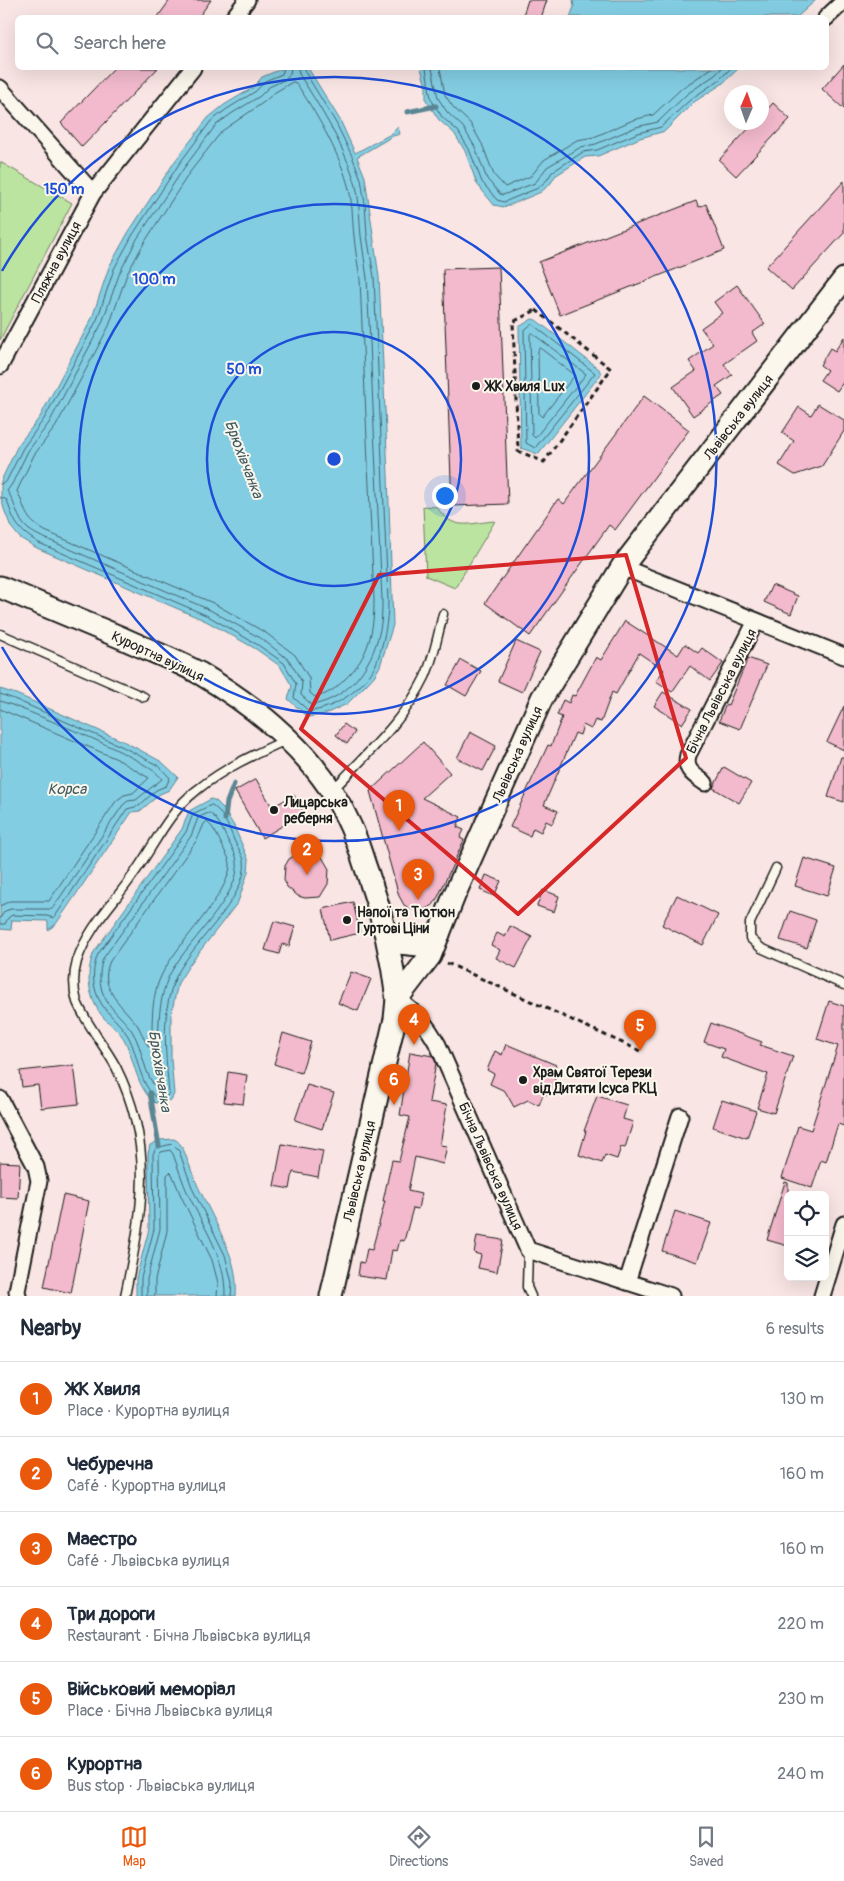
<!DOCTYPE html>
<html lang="en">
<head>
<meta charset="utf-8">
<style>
  :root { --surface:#fff; --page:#f6f6f7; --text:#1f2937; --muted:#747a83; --line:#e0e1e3; --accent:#ea580c }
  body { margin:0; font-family:Pangolin,sans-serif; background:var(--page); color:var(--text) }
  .controls { position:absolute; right:15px; bottom:15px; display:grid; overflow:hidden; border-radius:8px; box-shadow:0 5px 20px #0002 }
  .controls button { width:45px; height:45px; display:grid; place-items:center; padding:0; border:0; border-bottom:1px solid var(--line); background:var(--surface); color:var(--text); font:25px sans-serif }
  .compass { position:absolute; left:724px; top:85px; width:45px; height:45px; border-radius:50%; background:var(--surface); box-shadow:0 5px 20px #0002; rotate:2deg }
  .you { position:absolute; left:444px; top:495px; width:18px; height:18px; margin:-12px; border:4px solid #fff; border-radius:50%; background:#1a73e8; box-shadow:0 0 0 8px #1a73e833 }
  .badge { display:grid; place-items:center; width:32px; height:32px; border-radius:50%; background:var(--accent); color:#fff; font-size:16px; font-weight:700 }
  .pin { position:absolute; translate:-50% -41px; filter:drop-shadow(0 1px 2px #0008) }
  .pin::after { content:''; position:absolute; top:26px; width:18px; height:15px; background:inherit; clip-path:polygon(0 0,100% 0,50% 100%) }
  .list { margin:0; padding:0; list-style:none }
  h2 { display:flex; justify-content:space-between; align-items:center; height:65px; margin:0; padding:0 20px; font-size:21px }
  h2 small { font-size:16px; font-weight:400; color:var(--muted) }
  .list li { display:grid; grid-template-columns:32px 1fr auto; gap:15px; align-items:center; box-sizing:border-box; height:75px; padding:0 20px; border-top:1px solid var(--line) }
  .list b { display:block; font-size:19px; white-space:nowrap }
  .list p { margin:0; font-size:16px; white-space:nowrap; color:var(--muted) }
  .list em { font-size:16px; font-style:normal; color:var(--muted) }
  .icon { flex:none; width:28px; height:28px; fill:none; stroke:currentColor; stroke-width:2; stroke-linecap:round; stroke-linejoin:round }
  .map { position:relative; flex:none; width:844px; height:1296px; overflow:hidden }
  .search { position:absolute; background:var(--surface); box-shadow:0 5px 20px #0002; left:15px; right:15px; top:15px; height:55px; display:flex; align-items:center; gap:12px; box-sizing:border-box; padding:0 18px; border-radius:8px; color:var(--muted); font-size:19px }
  .sheet { height:515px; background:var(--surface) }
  nav { display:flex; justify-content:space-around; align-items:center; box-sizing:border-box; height:70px; border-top:1px solid var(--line); background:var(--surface); font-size:14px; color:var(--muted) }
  nav a { display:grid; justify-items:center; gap:2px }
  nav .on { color:var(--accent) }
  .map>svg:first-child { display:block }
</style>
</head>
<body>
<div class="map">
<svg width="844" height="1296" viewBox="0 0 844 1296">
  <rect width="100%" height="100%" fill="#f9e5e3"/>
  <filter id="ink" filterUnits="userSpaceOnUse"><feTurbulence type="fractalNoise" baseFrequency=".02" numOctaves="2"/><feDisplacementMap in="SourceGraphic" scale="10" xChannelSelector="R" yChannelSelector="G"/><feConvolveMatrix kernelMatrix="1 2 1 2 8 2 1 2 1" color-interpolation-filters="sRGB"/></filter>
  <g filter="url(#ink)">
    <g fill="#bae4a0" stroke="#6b805e">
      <path d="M0,162L72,203L0,340Z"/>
      <path d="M423,506L437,507C453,532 469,523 495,521L455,588L426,576Z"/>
    </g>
    <g fill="#83cde3" stroke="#5a8693">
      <path d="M573,0H816L797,17H570L574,7Z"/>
      <path d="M284,68H308L340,120L355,153L391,134L398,127L400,134L393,136L357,157L365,177L379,277L388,475L393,625L380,666L375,675L366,685L347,704L325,714L308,717L288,699L292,686L280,666L256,649L206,621L37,548L20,538L11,527L4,509L1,498V481L18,445L40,417L92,318L109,267L128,233L175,161L208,118L224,105L254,87L262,77Z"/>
      <path d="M421,68H739L722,84L694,102L665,131L640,138L598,156L585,157L555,176L551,183L541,192L510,205L504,207L494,205L477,184L465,151L454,133L439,120L426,100V87Z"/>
      <path d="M532,319L536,320L599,369L601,374L538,454L521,448L519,327Z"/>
      <path d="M0,689L16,694L125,742L162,762L178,777L169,790L160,794L140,811L132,812L56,924L48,930V921L12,920L11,930L0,929Z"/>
      <path d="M211,799L216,801L223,808L234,826L249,861L248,872L238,902L190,964L178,983L171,1015V1059L174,1094L171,1100L155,1103C136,1087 135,1062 125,1041C120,1031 111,1025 104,1018C88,1000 85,973 94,952L182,829L189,811Z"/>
      <path d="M174,1139C183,1143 185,1155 189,1164C200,1196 219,1224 230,1255C235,1268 237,1282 236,1296H136V1278L149,1229L148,1154L150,1145L160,1140Z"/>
    </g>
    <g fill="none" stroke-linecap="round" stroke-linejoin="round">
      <g stroke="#45636c" stroke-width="1">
        <path d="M291,68L290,74L286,79L269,87L260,96L231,114L216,125L184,168L137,239L120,272L102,323L49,423L28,451L12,484L7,491C16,502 16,519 28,529C32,532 37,535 42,537L210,610L262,639L289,660L302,682L301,695L312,705C352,698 375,661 381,624C382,616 382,608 382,600L367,278C365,264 363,250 361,236C359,217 360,197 354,179C342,142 320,107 299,74L298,68"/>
        <path d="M426,68L431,99L442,117L458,131L469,149L482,182L497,200L504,202L538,188L547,180L552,172L583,152L597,150L638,133L661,127L691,99L719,80L731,68"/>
        <path d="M432,68L438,98L447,112L463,127L475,147L487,179L500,194L503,195L535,183L547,167L581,147L596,144L636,127L658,122L687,94L715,75L722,68"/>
        <path d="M440,68L445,95L453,107L470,123L482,144L494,175L505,187L531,176L544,160L577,140L594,137L633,120L653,115L682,88L712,68"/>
        <path d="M293,82L296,83C314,109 339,153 347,182C353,200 352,219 354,236C355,250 358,265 360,279L374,600C374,631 369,657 345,679C337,688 327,695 315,697L310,693L309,678L295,655L266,633L213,603L45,531C23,518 27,511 17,491L34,455L56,426L109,326L127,274L144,243L190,172L222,131L264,102L274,93Z"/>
        <path d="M532,324L595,373L535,448L526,443L524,331Z"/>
        <path d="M532,333L586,374L535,438L532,435L530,335Z"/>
        <path d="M540,348L575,375L542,417L539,414L538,351Z"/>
        <path d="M0,484L6,482L23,448L44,419L97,320L114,269L132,236L179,164L211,121L227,109L256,91L265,81L282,74L284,68"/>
        <path d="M0,497L7,500C14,523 18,530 39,543L208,616L258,645L284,663L296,684L294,698L309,711C334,710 366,687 376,664C384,643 388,622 388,600L374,277L367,235L365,204L361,179L352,156L336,123L305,72L304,68"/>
        <path d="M0,694L14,699L123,747L159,766L170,778L166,786L156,790L139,806L127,809L54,918L47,916L12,915L8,918L5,924H0"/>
        <path d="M0,701L12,705C41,717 148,758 162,779L136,800L128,801L123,805L52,909H11L5,911L0,918"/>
        <path d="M0,709L117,759L149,778L133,793L124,795L116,801L49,901H10L0,906"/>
        <path d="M212,805C222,811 230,829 234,840C237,847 242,853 244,860C250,899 185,947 173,984C161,1018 166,1057 169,1093L167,1096L157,1098C138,1084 139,1055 128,1036C118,1019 102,1012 96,992C92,979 93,967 98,954L186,832L193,814Z"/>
        <path d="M209,813C216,815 223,830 226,837C230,845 236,853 237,861C242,896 182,946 168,978C154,1012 159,1054 162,1089L159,1091C143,1076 144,1050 132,1031C123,1017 108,1009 102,991C99,980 99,968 104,957L191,836L198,818Z"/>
        <path d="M207,822C215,828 218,838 223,847C225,853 230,858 230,865C229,895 177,943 162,974C151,995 152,1022 152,1045L149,1047C144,1041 142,1033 138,1026C124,1006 97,990 110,961L197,840L204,824Z"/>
        <path d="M141,1296V1278L154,1229L153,1154L156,1148L172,1144L179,1151L193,1190L225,1255L232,1283L231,1296"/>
        <path d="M147,1296V1279L160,1229L159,1155L161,1152L170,1150L173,1154C178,1167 182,1181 188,1194C204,1228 226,1258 225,1296"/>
        <path d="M155,1296V1280L167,1231V1175L170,1172L172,1174L181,1196L212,1260L218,1283L217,1296"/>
      </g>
      <g stroke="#5a8693" stroke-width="5">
        <path d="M407,112L436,106"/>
        <path d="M225,819L227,802L234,784"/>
        <path d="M150,1093L159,1146"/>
      </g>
    </g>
    <g fill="#f3bacd" stroke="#1c1c1c">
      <path d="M170,0H211L198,18H157Z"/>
      <path d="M528,0H547L541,18H522Z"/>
      <path d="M844,64V109L822,89Z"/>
      <path d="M114,68H158L82,147L61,123Z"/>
      <path d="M773,103L790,119L736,176L719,160L755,122H762V115Z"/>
      <path d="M844,181V233L792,290L766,267Z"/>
      <path d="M696,201L699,207L706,204L724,250L560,315L539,262Z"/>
      <path d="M499,267L508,504L452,506L443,269Z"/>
      <path d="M737,285L765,324L752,333L757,341L724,364L732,375L716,386L723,395L693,416L673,387L696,371L689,361L713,344L701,328L722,313L714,302Z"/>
      <path d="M844,337V381L837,391L820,380L827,370L820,365L830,348L835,351Z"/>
      <path d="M644,396L689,430L615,530L609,525L530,636L485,603L558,499L564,504Z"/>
      <path d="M818,404L844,420V431L822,466L795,475L779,465L794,441L782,433L799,407L811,415Z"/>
      <path d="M772,585L798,596L791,614L764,602Z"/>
      <path d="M625,621L678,655L685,644L698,653L702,648L723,663L710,681L690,666L672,692L656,681L664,670L639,653L616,694L612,692L601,722L595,720L591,729L583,725L580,735L575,733L544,805L558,811L552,824L546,821L541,832L533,828L530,836L510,827L548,745L551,746L562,717L557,715L563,700L569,703L572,695L575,696L596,657L601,660Z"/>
      <path d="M516,641L540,652L522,692L498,681Z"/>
      <path d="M748,658L767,665L740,729L719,721L726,704L728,705Z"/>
      <path d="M461,660L481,671L466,696L447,685Z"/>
      <path d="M663,692L692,709L682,724L654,706Z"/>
      <path d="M844,706V750L827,742Z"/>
      <path d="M344,724L355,732L347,744L336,735Z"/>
      <path d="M470,732L496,746L483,771L457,758Z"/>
      <path d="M423,742L450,773L422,798L461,817L457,827L464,830L460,838L464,840L438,897L433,905L426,909L419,910L410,909L404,905L399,896L370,791Z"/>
      <path d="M841,757H844V802L828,797Z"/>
      <path d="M724,767L751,783L739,803L713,788Z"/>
      <path d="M256,779L272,807L294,795L304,813L262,838L235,791Z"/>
      <path d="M309,851L322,857L329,869L328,884L320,897L305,898L298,896L287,887L284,880L285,866L289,859L301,852Z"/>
      <path d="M804,858L836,868L827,896L795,886Z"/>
      <path d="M486,875L501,881L494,896L480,890Z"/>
      <path d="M543,890L559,896L554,912L537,906Z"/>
      <path d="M677,895L718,915L703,945L662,925Z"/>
      <path d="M353,902L360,933L330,940L323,909Z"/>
      <path d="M790,911L816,920L807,948L780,940Z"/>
      <path d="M274,921L295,927L289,946L282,944L279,954L265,950Z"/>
      <path d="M510,926L532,937L516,968L496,958L500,950L491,945L497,933L505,937Z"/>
      <path d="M351,972L371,979L358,1011L338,1003Z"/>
      <path d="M829,1001L844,1006V1126L838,1124L826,1162L821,1160L812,1188L782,1178L798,1126L811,1130L838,1046L817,1039Z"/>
      <path d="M711,1023L762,1042L760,1045L793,1056L774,1113L757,1108L768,1074L721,1057L724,1049L704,1042Z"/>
      <path d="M283,1033L311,1042L301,1073L274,1064Z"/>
      <path d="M506,1044L556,1065L552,1075L561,1091L543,1095L539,1105L528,1100L514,1107L505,1091L490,1084L494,1074L487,1070L495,1051L502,1055Z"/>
      <path d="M410,1052L433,1056L436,1063L429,1102L447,1105L440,1145L447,1146L443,1164L415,1157L408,1191L421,1194L418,1209L413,1208L404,1241L400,1240L397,1251L392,1250L387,1280L358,1276L360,1262L364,1263L367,1249L372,1250L385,1201H383L392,1160L399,1161L410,1117L400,1115Z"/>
      <path d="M74,1065L79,1104L41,1108L38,1085L22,1087L20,1071Z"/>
      <path d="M228,1072L247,1075L243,1104L224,1102Z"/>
      <path d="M307,1085L334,1093L322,1129L295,1120Z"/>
      <path d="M597,1096L627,1105L623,1119L633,1122L625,1148L621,1147L617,1159L605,1155L602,1163L579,1155L586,1131H584Z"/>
      <path d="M722,1100L756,1111L747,1138L713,1127Z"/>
      <path d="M282,1144L323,1151L318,1177L293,1172L290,1189L274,1186Z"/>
      <path d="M0,1162L20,1163L18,1198L0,1197Z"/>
      <path d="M785,1182L788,1183V1246L767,1240Z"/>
      <path d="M63,1195L89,1201L71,1293L44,1287Z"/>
      <path d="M675,1211L711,1223L697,1262L662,1251Z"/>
      <path d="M477,1236L503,1240L497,1272L478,1268L481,1255L474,1253Z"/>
    </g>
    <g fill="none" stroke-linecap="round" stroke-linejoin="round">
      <g stroke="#1c1c1c" stroke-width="11">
        <g id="lane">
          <path d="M0,634L144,697"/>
          <path d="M332,791C365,755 404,721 425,677C434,657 438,635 443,614"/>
          <path d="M776,868L750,923V938L761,948L844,985"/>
          <path d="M528,1250L527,1287L531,1296"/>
          <path d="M125,1296C142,1213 156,1147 116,1067C104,1045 87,1025 77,1002C73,988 73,975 77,961C88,927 114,903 133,875C154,846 168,812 197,790C224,768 255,754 286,740"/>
        </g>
      </g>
      <g stroke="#1c1c1c" stroke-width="19">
        <g id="street">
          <path d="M233,18L247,0"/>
          <path d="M826,18L844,1"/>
          <path d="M0,88L93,193"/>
          <path d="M0,366L93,193L193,68"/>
          <path d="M622,567L844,656"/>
          <path d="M705,783C694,775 684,770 688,755L756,621"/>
          <path d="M397,999C418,1015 425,1022 438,1045L528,1250L671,1296"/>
          <path d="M0,1099L36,1167L39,1181L17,1291L18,1296"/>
          <path d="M627,1282L680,1116"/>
          <path d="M822,1296L844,1224"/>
        </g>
      </g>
      <g stroke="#1c1c1c" stroke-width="25">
        <g id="secondary">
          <path d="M0,587C41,604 81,621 122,638C148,650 176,660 201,674C261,710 321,759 350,825C358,841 362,858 368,874C382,914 392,957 397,999"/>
          <path d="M383,928L399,943L419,945L439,934"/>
          <path d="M331,1296L395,1019L397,999L430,956L454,896L542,698L622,567L844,279"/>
        </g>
      </g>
      <g stroke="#1c1c1c" stroke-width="3" stroke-dasharray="5 4" stroke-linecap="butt">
        <path d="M536,310L611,369L544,462L518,451L513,322Z"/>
        <path d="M447,963L640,1051"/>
      </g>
      <use href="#lane" stroke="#fbf7ec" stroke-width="8"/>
      <use href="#street" stroke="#fbf7ec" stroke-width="15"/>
      <use href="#secondary" stroke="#fbf7ec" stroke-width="21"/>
    </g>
  </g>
  <path fill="none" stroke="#d62828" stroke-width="4" stroke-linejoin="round" d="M626,555L686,758L518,914L301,729L379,575Z"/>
  <g fill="none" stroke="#1d4ed8" stroke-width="2.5">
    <circle cx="334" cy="459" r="127"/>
    <circle cx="334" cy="459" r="255"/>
    <path d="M2 271A382 382 0 1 1 2 647"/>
  </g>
  <g fill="#1c1c1c" stroke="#fbf7ec" stroke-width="2">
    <circle cx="476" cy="386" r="5"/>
    <circle cx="274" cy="810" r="5"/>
    <circle cx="347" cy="920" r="5"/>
    <circle cx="523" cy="1080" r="5"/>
  </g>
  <g text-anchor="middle" stroke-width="4" stroke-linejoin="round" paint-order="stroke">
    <g font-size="14" fill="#1c1c1c" stroke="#fbf7ec">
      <text transform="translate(56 262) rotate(-62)" y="5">Пляжна вулиця</text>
      <text transform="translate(738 417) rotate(-52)" y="5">Львівська вулиця</text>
      <text transform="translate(158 656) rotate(25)" y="5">Курортна вулиця</text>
      <text transform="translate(721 691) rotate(-63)" y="5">Бічна Львівська вулиця</text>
      <text transform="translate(517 754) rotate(-66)" y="5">Львівська вулиця</text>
      <text transform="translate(491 1166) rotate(66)" y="5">Бічна Львівська вулиця</text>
      <text transform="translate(359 1171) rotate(-77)" y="5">Львівська вулиця</text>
    </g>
    <g font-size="14" font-weight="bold" fill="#1c1c1c" stroke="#fbf7ec" text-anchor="start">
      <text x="486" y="391">ЖК Хвиля Lux</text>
      <text x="284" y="807">Лицарська<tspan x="284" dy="16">реберня</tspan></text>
      <text x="357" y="917">Напої та Тютюн<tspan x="357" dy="16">Гуртові Ціни</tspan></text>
      <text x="533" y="1077">Храм Святої Терези<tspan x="533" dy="16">від Дитяти Ісуса РКЦ</tspan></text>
    </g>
    <g font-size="15" font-style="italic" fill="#405a62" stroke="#fbf7ec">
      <text transform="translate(244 459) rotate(69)" y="5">Брюхівчанка</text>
      <text x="67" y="794">Корса</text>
      <text transform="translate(160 1071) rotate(81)" y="5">Брюхівчанка</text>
    </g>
  </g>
  <circle cx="334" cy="459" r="8" fill="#1d4ed8" stroke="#fbf7ec" stroke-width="2.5"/>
  <g font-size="15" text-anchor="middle" font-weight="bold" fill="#1d4ed8" stroke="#fbf7ec" stroke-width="4" stroke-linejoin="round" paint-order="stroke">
    <text x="64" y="194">150 m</text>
    <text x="154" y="284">100 m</text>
    <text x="244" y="374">50 m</text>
  </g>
</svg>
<div class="controls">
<button><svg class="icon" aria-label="locate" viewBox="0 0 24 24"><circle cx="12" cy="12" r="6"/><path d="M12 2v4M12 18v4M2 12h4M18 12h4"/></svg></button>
<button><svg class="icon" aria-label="layers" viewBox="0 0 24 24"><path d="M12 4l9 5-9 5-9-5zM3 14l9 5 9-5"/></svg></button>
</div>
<svg class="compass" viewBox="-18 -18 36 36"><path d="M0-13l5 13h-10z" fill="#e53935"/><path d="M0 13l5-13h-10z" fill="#747a83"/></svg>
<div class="you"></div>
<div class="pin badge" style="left:399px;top:831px">1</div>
<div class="pin badge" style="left:307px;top:875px">2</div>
<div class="pin badge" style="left:418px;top:900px">3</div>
<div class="pin badge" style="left:414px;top:1045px">4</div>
<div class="pin badge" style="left:640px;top:1051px">5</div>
<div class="pin badge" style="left:394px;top:1105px">6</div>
<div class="search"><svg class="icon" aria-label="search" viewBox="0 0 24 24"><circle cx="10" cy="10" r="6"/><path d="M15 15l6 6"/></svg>Search here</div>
</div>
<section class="sheet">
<h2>Nearby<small>6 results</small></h2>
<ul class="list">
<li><span class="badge">1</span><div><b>ЖК Хвиля</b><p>Place · Курортна вулиця</p></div><em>130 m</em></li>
<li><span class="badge">2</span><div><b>Чебуречна</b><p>Café · Курортна вулиця</p></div><em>160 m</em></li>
<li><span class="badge">3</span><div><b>Маестро</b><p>Café · Львівська вулиця</p></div><em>160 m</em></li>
<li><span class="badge">4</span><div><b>Три дороги</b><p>Restaurant · Бічна Львівська вулиця</p></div><em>220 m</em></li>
<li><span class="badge">5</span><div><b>Військовий меморіал</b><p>Place · Бічна Львівська вулиця</p></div><em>230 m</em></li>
<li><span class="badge">6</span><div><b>Курортна</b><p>Bus stop · Львівська вулиця</p></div><em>240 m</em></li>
</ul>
</section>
<nav>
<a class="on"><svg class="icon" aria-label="map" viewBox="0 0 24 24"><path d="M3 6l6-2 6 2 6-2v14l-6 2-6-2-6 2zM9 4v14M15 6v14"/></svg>Map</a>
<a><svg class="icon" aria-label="directions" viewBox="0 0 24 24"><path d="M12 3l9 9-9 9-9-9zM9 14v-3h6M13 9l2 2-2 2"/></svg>Directions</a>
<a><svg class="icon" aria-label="saved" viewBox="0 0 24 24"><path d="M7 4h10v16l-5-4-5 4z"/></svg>Saved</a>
</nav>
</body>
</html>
